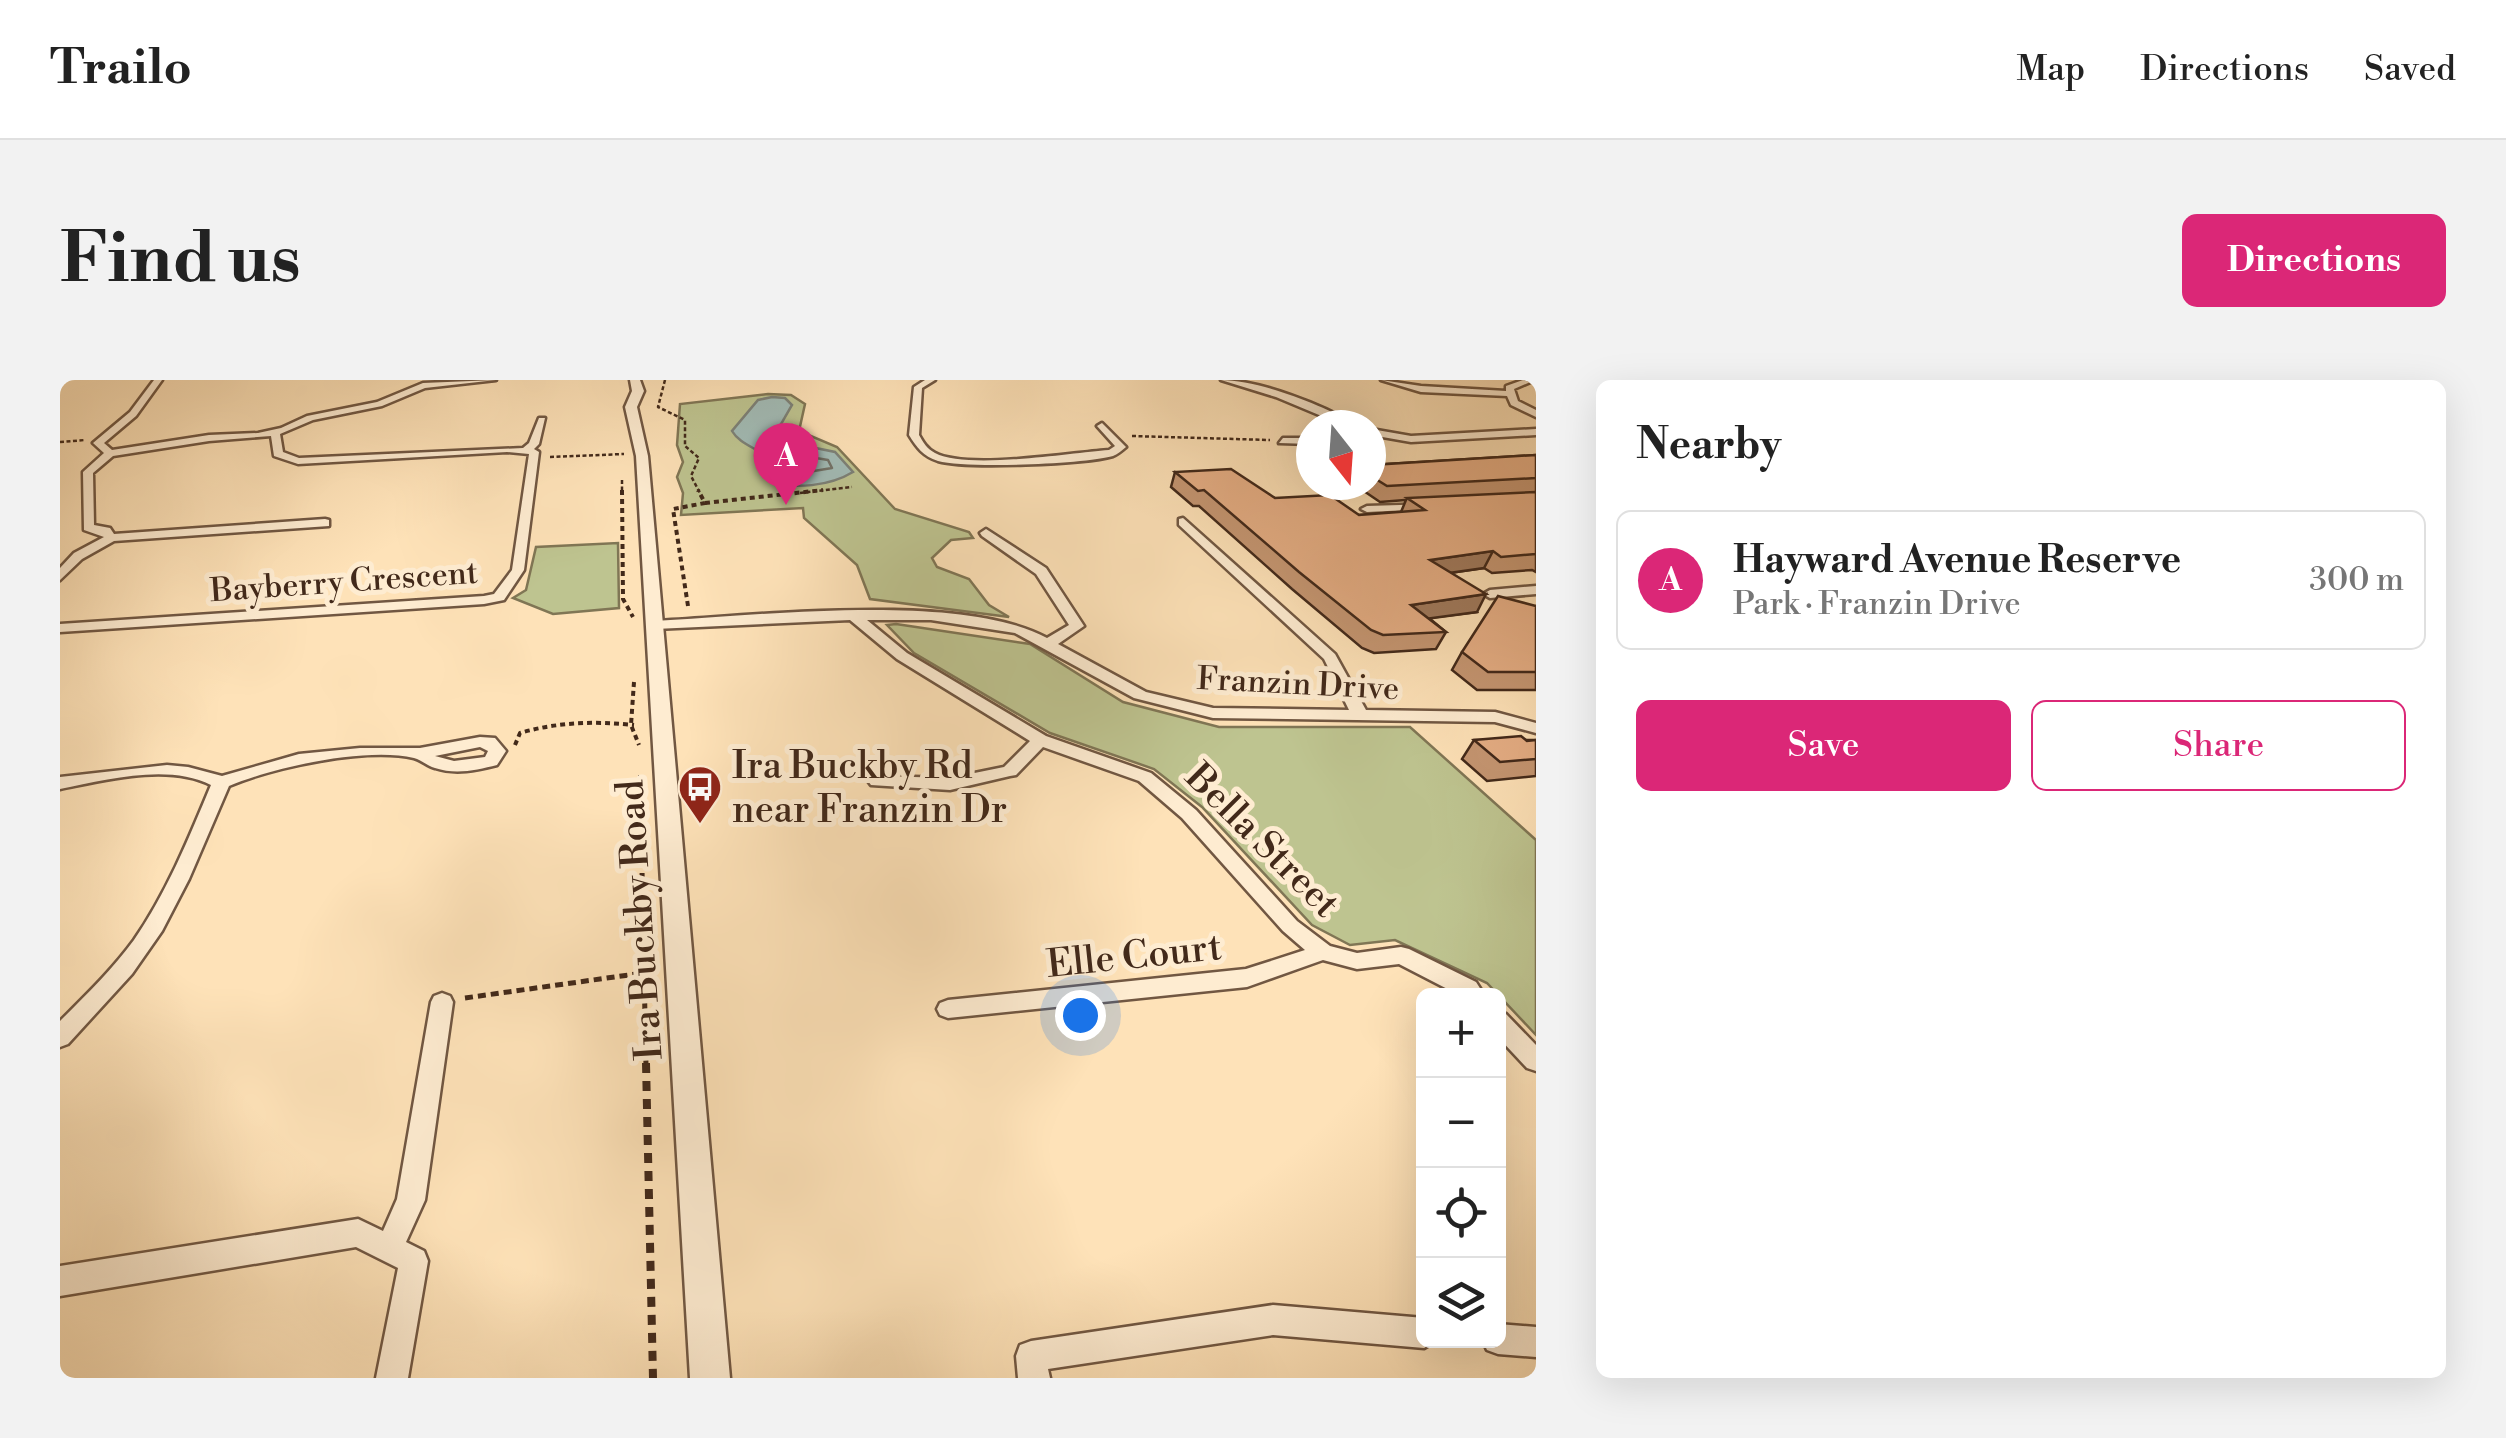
<!DOCTYPE html>
<html lang="en">
<head>
<meta charset="utf-8">
<style>
  :root { --surface:#fff; --page:#f2f2f2; --text:#222; --muted:#767676; --line:#e0e0e0; --accent:#db2777 }
  body { margin:0; font-family:"Libre Bodoni",serif; background:var(--page); color:var(--text) }
  .controls { position:absolute; right:30px; bottom:30px; display:grid; overflow:hidden; border-radius:15px; box-shadow:0 10px 40px #0002 }
  .controls button { width:90px; height:90px; display:grid; place-items:center; padding:0; border:0; border-bottom:2px solid var(--line); background:var(--surface); color:var(--text); font:50px sans-serif }
  .compass { position:absolute; left:1236px; top:30px; width:90px; height:90px; border-radius:50%; background:var(--surface); box-shadow:0 10px 40px #0002; rotate:163deg }
  .you { position:absolute; left:1020px; top:635px; width:35px; height:35px; margin:-25px; border:8px solid #fff; border-radius:50%; background:#1a73e8; box-shadow:0 0 0 15px #1a73e833 }
  .badge { display:grid; place-items:center; width:65px; height:65px; border-radius:50%; background:var(--accent); color:#fff; font-size:32px; font-weight:700 }
  .pin { position:absolute; translate:-50% -82px; filter:drop-shadow(0 2px 5px #0008) }
  .pin::after { content:''; position:absolute; top:52px; width:35px; height:30px; background:inherit; clip-path:polygon(0 0,100% 0,50% 100%) }
  .list { margin:0; padding:0; list-style:none }
  h2 { display:flex; justify-content:space-between; align-items:center; height:130px; margin:0; padding:0 40px; font-size:42px }
  h2 small { font-size:32px; font-weight:400; color:var(--muted) }
  .list li { display:grid; grid-template-columns:65px 1fr auto; gap:30px; align-items:center; box-sizing:border-box; height:140px; margin:0 20px 20px; padding:0 20px; border:2px solid var(--line); border-radius:15px }
  .list b { display:block; font-size:38px; white-space:nowrap }
  .list p { margin:0; font-size:32px; white-space:nowrap; color:var(--muted) }
  .list em { font-size:32px; font-style:normal; color:var(--muted) }
  .actions { display:flex; gap:20px; padding:30px 40px }
  .actions a { flex:1; padding:22px 0; border:2px solid var(--accent); border-radius:15px; text-align:center; font-size:35px; color:var(--accent) }
  .actions .main { background:var(--accent); color:#fff }
  .icon { flex:none; width:55px; height:55px; fill:none; stroke:currentColor; stroke-width:2; stroke-linecap:round; stroke-linejoin:round }
  .map { position:relative; flex:none; width:1476px; height:998px; overflow:hidden; border-radius:15px }
  header { display:flex; align-items:center; gap:60px; box-sizing:border-box; height:140px; padding:0 50px; background:var(--surface); border-bottom:2px solid var(--line) }
  header strong { font-size:48px }
  nav { display:flex; gap:55px; margin-inline-start:auto; font-size:35px }
  .intro { display:flex; align-items:center; justify-content:space-between; box-sizing:border-box; height:240px; padding:0 60px }
  h1 { margin:0; font-size:70px }
  .button { padding:25px 45px; border-radius:15px; background:var(--accent); color:#fff; font-size:35px; font-weight:700 }
  main { display:flex; gap:60px; padding:0 60px }
  aside { flex:1; background:var(--surface); border-radius:15px; box-shadow:0 10px 40px #0002 }
  .map>svg:first-child { display:block }
</style>
</head>
<body>
<header>
<strong>Trailo</strong>
<nav><a>Map</a><a>Directions</a><a>Saved</a></nav>
</header>
<div class="intro"><h1>Find us</h1><a class="button">Directions</a></div>
<main>
<div class="map">
<svg width="1476" height="998" viewBox="0 0 1476 998">
  <rect width="100%" height="100%" fill="#fee2b8"/>
  <filter id="stains"><feTurbulence type="fractalNoise" baseFrequency=".002" numOctaves="4"/><feColorMatrix values="0 0 0 0 .2 0 0 0 0 .09 0 0 0 0 .02 0 0 0 .5 -.17"/></filter>
  <radialGradient id="worn" r=".72"><stop offset=".6" stop-color="#630" stop-opacity="0"/><stop offset="1" stop-color="#630" stop-opacity=".3"/></radialGradient>
  <g fill="#bec490" stroke="#807655" stroke-width="2.5">
    <path d="M708,14L731,15L745,24L739,51L777,67L835,129L909,152L913,158L891,160L872,178L877,187L909,199L929,225L949,237L810,219L797,185L744,138L743,128L621,135L623,113L617,97L623,82L617,65L620,24Z"/>
    <path d="M558,163L559,228L493,234L453,218L466,210L476,167Z"/>
    <path d="M836,244L970,264L1063,322L1159,347H1350L1476,460V655L1427,603L1335,560L1290,565L1252,545L1142,427L1094,389L990,353L854,273L827,245Z"/>
  </g>
  <path fill="#a2bcb7" stroke="#7c8178" stroke-width="2.5" d="M712,17L725,18L732,25L721,44V52L746,66L775,72L793,92C770,106 734,110 709,101L713,82C701,69 680,65 672,51L698,20Z"/>
  <g fill="none" stroke-linecap="round" stroke-linejoin="round">
    <path stroke="#727268" stroke-width="2.5" d="M720,65L744,76L768,80L772,88L724,96L717,71Z"/>
    <g stroke="#715742" stroke-width="5">
      <g id="minor">
        <path d="M94,0H102L76,36L44,63L52,70L149,55L198,53L221,48L247,36L317,22L363,3L436,0L365,8L322,26L253,40L220,54L223,72L239,78L463,68L469,63L479,38H485L479,64L474,69L479,72L464,190L444,220L424,224L0,252V244L424,216L434,214L452,190L469,74L447,72L238,84L214,76L211,56L149,61L53,76L33,93L34,145L50,148L54,154L265,139L269,140V146L54,161L22,179L0,200V188L14,173L44,157L24,150L23,92L44,73L33,63L70,32Z"/>
        <path d="M865,0H875L862,8L859,55C863,62 867,69 875,73C907,90 1009,73 1049,70L1055,66L1037,46L1042,43L1066,67C1062,70 1058,74 1053,76C1025,84 906,89 878,81C863,76 857,68 849,55L854,7Z"/>
        <path d="M1161,0C1199,0 1264,25 1296,45H1283L1216,17Z"/>
        <path d="M1321,0L1361,6L1446,11V6L1463,0H1475L1454,9L1458,21L1476,30V37L1451,25L1447,16L1361,12Z"/>
        <path d="M1311,49L1351,56L1476,49V55L1351,62L1311,55Z"/>
        <path d="M1223,58H1251V64L1219,63Z"/>
        <path d="M1373,124V128L1369,129L1307,132L1301,129L1307,126Z"/>
        <path d="M1123,138L1275,274L1306,330L1435,332L1476,343V353L1435,342L1153,338L1074,318L955,253L871,240H807L847,273L986,356L1091,393L1136,430L1237,541L1270,566L1297,573L1341,567L1349,569L1416,602L1425,616H1401L1339,584L1297,589L1263,580L1187,607L888,638L880,635L877,629L880,623L888,620L1186,589L1245,570L1223,551L1122,438L1079,401L983,367L956,395L950,396L890,410L811,405L808,401L817,396L890,398L944,387L970,361L837,279L790,240L595,249L588,245L595,241C697,236 900,211 987,258L1009,245L976,194L922,156L920,153L926,149L986,188L1024,246L998,264L1086,312L1153,328L1289,330L1264,279L1119,145V139Z"/>
        <path d="M1476,206V214L1430,218L1423,214L1430,210Z"/>
        <path d="M420,357L435,358L446,371L437,385C417,390 396,395 375,388C368,386 361,380 354,378C306,367 214,387 169,406L129,499L102,551L72,594L8,664L0,667V641C26,615 52,590 74,560C107,512 129,458 151,405C108,383 45,400 0,409V397L107,385L128,387L162,396L239,374L300,368H360ZM420,367L428,371L425,377L394,381L375,376Z"/>
        <path d="M382,613L390,616L393,622L365,820L346,862L364,871L368,881L348,998H316L338,888L296,867L0,916V886L298,839L323,851L337,819L371,622L374,616Z"/>
        <path d="M1438,632L1446,634L1476,665V691L1467,688L1438,657Z"/>
        <path d="M1213,925L1364,938V961H1376L1364,968L1213,955L988,989L990,998H958L956,976L960,965L971,961Z"/>
        <path d="M1438,944L1476,947V977L1438,974L1427,970L1423,961H1438Z"/>
      </g>
    </g>
    <g stroke="#715742" stroke-width="5">
      <path id="tertiary" d="M570,0H580L584,11L577,27L588,76L670,998H630L576,76L565,27L572,11Z"/>
    </g>
    <g stroke="#42291a" stroke-width="2.5" stroke-dasharray="4 2.5" stroke-linecap="butt">
      <path d="M605,0L598,27L625,40V66L639,78L631,96L640,113"/>
      <path d="M1072,56L1210,60"/>
      <path d="M0,62L25,60"/>
      <path d="M490,77L564,74"/>
      <path d="M562,100V113"/>
      <path d="M740,113L792,107"/>
    </g>
    <g stroke="#42291a" stroke-width="4" stroke-dasharray="5 4" stroke-linecap="butt">
      <path d="M562,110L563,219L573,237"/>
      <path d="M645,123L763,110"/>
      <path d="M628,226L613,129L645,123L638,110"/>
      <path d="M574,302L571,345L579,365"/>
      <path d="M455,365L460,353C498,342 535,341 574,345"/>
      <path d="M580,395L581,444"/>
    </g>
    <g stroke="#42291a" stroke-width="5" stroke-dasharray="8 5" stroke-linecap="butt">
      <path d="M581,441L586,686"/>
      <path d="M405,618L597,591"/>
    </g>
    <path stroke="#42291a" stroke-width="8" stroke-dasharray="10 8" stroke-linecap="butt" d="M586,683L593,998"/>
    <use href="#minor" fill="#feecd1" fill-rule="evenodd"/>
    <use href="#tertiary" fill="#feecd1" fill-rule="evenodd"/>
  </g>
  <g fill="#c59672" stroke="#42291a" stroke-width="2.5">
    <path d="M1476,75V192L1472,190L1432,193L1424,188L1390,193L1417,232L1369,238L1386,252L1376,269L1314,273L1302,268L1232,209L1139,126H1133L1111,107L1115,92L1215,118L1299,135L1341,132L1346,120L1320,122L1295,105H1311V85Z"/>
    <path d="M1476,226V310H1417L1392,290L1402,272Z"/>
    <path d="M1414,360H1476V396L1427,401L1402,379Z"/>
  </g>
  <g fill="#a07a5d" stroke="#42291a" stroke-width="2.5">
    <path d="M1433,171L1424,188L1361,197L1370,180Z"/>
    <path d="M1426,214L1417,232L1343,242L1351,225Z"/>
  </g>
  <g fill="#e5ae85" stroke="#42291a" stroke-width="2.5">
    <path d="M1476,75V98L1327,106L1311,96V89H1313L1311,88V85Z"/>
    <path d="M1171,89L1215,118L1270,115L1299,135L1365,130L1347,118L1476,112V174L1441,177L1433,171L1370,180L1426,214L1351,225L1386,252L1323,255L1311,250L1239,192L1144,110L1138,111L1115,92Z"/>
    <path d="M1438,216L1476,226V292H1428L1402,272Z"/>
    <path d="M1461,356L1467,361L1476,360V379L1440,382L1414,360Z"/>
  </g>
  <defs>
    <g id="bus-pin" transform="scale(2.25)"><path d="M0 17L-7.5 6A9.5 9.5 0 1 1 7.5 6Z" fill="#8f2418" stroke="#feecd1"/><path d="M-5-6H5V4H4V6H2V4H-2V6H-4V4H-5ZM-3.5-4V0h7V-4ZM-3.5 1.2v1.5H-2V1.2ZM2 1.2v1.5H3.5V1.2Z" fill="#fff"/></g>
  </defs>
  <g fill-rule="evenodd">
    <use href="#bus-pin" x="640" y="407"/>
  </g>
  <g text-anchor="middle" stroke-width="10" stroke-linejoin="round" paint-order="stroke">
    <g font-size="32" fill="#42291a" stroke="#feecd1">
      <text transform="translate(284 201) rotate(-4)" y="11">Bayberry Crescent</text>
      <text transform="translate(1238 303) rotate(3)" y="11">Franzin Drive</text>
    </g>
    <g font-size="38" fill="#42291a" stroke="#feecd1" text-anchor="start">
      <text x="672" y="398">Ira Buckby Rd<tspan x="672" dy="44">near Franzin Dr</tspan></text>
    </g>
    <g font-size="38" fill="#42291a" stroke="#feecd1">
      <text transform="translate(1203 460) rotate(45)" y="13">Bella Street</text>
      <text transform="translate(579 540) rotate(-94)" y="13">Ira Buckby Road</text>
      <text transform="translate(1074 575) rotate(-6)" y="13">Elle Court</text>
    </g>
  </g>
  <rect width="100%" height="100%" filter="url(#stains)"/>
  <rect width="100%" height="100%" fill="url(#worn)"/>
</svg>
<div class="controls">
<button>+</button>
<button>−</button>
<button><svg class="icon" aria-label="locate" viewBox="0 0 24 24"><circle cx="12" cy="12" r="6"/><path d="M12 2v4M12 18v4M2 12h4M18 12h4"/></svg></button>
<button><svg class="icon" aria-label="layers" viewBox="0 0 24 24"><path d="M12 4l9 5-9 5-9-5zM3 14l9 5 9-5"/></svg></button>
</div>
<svg class="compass" viewBox="-18 -18 36 36"><path d="M0-13l5 13h-10z" fill="#e53935"/><path d="M0 13l5-13h-10z" fill="#767676"/></svg>
<div class="you"></div>
<div class="pin badge" style="left:726px;top:125px">A</div>
</div>
<aside>
<h2>Nearby<small></small></h2>
<ul class="list">
<li><span class="badge">A</span><div><b>Hayward Avenue Reserve</b><p>Park · Franzin Drive</p></div><em>300 m</em></li>
</ul>
<div class="actions"><a class="main">Save</a><a>Share</a></div>
</aside>
</main>
</body>
</html>
